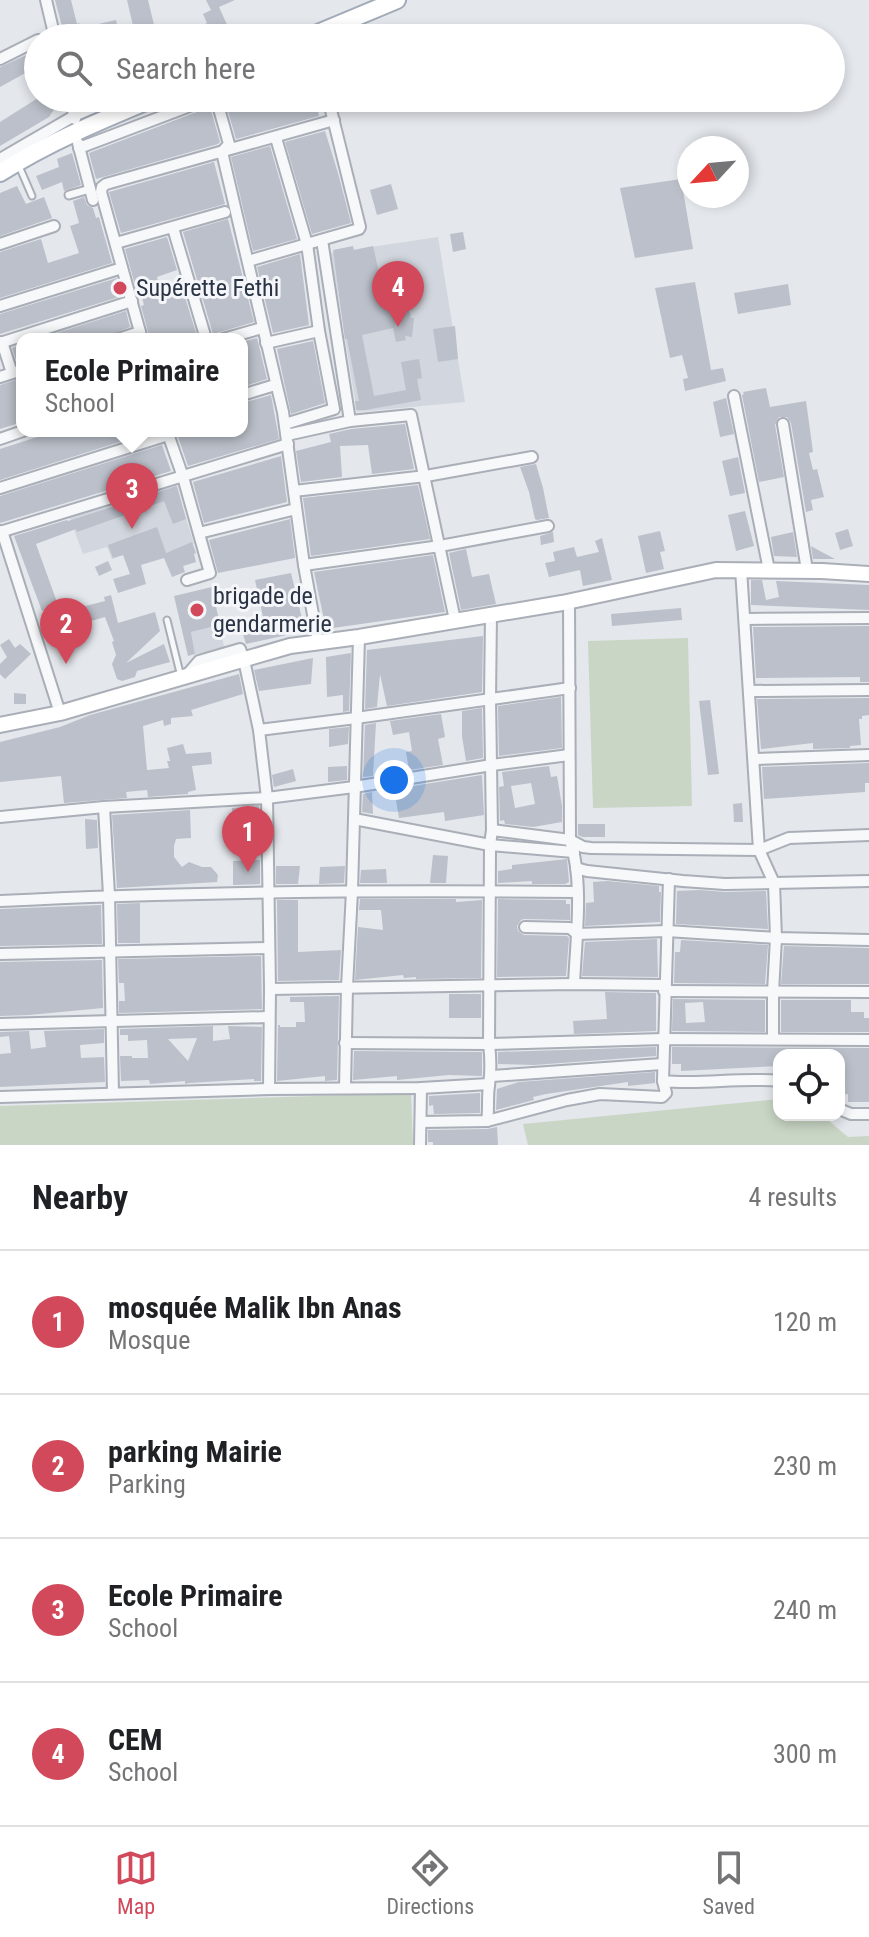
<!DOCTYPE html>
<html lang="en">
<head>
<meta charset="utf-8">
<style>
  :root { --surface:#fff; --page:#f2f2f2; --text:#202124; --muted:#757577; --line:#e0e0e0; --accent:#d1495b }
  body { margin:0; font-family:"Roboto Condensed",sans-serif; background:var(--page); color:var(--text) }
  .controls { position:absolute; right:24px; bottom:24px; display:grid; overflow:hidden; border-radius:16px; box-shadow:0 4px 12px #0003 }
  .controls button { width:72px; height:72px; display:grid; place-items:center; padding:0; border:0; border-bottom:2px solid var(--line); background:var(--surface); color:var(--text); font:40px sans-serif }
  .compass { position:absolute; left:677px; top:136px; width:72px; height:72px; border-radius:50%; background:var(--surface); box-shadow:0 4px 12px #0003; rotate:244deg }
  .you { position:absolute; left:394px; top:780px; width:28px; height:28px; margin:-20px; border:6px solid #fff; border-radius:50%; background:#1a73e8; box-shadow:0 0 0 12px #1a73e833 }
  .badge { display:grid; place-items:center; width:52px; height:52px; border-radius:50%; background:var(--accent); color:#fff; font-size:26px; font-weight:700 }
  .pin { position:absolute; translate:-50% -66px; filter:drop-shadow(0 2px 4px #0008) }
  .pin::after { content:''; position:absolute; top:42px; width:28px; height:24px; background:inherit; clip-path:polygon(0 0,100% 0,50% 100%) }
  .popup { position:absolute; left:16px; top:333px; width:232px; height:104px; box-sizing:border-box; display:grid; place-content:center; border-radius:16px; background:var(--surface); filter:drop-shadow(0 2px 6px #0005); font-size:26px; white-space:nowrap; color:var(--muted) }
  .popup b { font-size:30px; color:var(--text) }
  .popup::after { content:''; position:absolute; left:50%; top:100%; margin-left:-16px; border:16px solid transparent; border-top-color:var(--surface) }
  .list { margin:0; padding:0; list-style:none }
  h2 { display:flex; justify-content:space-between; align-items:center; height:104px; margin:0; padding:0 32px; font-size:34px }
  h2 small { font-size:26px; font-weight:400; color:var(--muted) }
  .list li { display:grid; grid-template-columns:52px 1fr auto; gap:24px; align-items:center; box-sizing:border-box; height:144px; padding:0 32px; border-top:2px solid var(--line) }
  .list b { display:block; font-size:30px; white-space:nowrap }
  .list p { margin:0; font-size:26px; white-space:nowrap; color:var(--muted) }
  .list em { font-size:26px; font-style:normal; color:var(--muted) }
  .icon { flex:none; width:44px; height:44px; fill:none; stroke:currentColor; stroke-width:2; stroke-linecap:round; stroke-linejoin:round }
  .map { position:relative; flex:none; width:869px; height:1145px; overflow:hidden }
  .search { position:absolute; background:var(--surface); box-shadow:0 4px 12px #0003; left:24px; right:24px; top:24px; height:88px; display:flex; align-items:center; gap:20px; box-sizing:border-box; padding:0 28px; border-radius:44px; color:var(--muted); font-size:30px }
  .sheet { height:680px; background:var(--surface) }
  nav { display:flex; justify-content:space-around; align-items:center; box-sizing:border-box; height:112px; border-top:2px solid var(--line); background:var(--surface); font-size:22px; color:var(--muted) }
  nav a { display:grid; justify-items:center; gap:4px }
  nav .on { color:var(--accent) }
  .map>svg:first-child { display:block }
</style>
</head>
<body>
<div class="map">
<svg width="869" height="1145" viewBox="0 0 869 1145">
  <rect width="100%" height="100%" fill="#e4e7ec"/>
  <g fill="#d2d6de">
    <path d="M438,237L465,402L357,412L331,253Z"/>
    <path d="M174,479L194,544L165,553L161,542L112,559L107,547L83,554L69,516Z"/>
    <path d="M220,625L224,647L223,649L195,654L191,632Z"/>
  </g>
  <g fill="#c9d6c5">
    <path d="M688,638L692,806L593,808L588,641Z"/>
    <path d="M411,1093L413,1145H0V1106Z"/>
    <path d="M779,1099V1115H822L848,1137L869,1136V1145H528L523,1124Z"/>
  </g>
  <g fill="#bbc0ca" fill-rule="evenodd">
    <path d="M55,0H71L77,24L79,23L81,28L116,20L120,38H65Z"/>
    <path d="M127,0H148L155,29L135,34Z"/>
    <path d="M206,0H235L219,7L233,38H184L205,29L203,25L207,23L203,14L211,10Z"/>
    <path d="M33,52H38V66L0,87V67Z"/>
    <path d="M38,98H56L55,108L49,117L0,146V122Z"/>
    <path d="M234,98H315L319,116L236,139L225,101Z"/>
    <path d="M210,107L220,142L218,144L96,179L89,153Z"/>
    <path d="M325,131L338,173L351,223L312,234L285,142Z"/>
    <path d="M270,146L297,239L253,251L231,157Z"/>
    <path d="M72,153L81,185L64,191L62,182L42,190L36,176L59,167L57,159Z"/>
    <path d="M214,162L225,204L121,233L109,192Z"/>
    <path d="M681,179L693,249L635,258L620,188Z"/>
    <path d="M391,184L398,209L377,215L370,190Z"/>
    <path d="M17,186L26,204L44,197L52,218L0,236V193Z"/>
    <path d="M84,197L87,205L93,208L96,218L99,217L112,263L0,298V252L41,239L48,263L79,253L70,226L79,223L73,201Z"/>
    <path d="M228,219L254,322L213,334L183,232Z"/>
    <path d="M463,232L466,249L453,252L450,234Z"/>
    <path d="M167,237L177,270L157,277L161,293L182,288L198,339H150L141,306L144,305L140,291L137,292L125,249Z"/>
    <path d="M353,246L354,250L373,246L387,307L400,304L401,308L408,306L411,318H414L412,337L405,336L406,340L396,342L393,328L362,335L374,396L406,390L401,362L419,359L422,378L417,379L421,400L365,410H356L355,401H359L347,339H345L333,250Z"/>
    <path d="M300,254L309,325L273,333L257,267Z"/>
    <path d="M117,278L122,296L0,334V314Z"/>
    <path d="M695,282L711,370L723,368L726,381L685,391L683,379L688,378L682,355L670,358L655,288Z"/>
    <path d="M788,284L791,305L738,314L734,293Z"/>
    <path d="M126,311L130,327L112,334L97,339H44V337Z"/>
    <path d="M455,326L458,359L438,362L433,329Z"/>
    <path d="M257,338L267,379L242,387V342Z"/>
    <path d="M313,341L325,403L291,414L277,349Z"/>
    <path d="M22,344V362L17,363L12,348Z"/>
    <path d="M22,378V422L0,429V385Z"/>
    <path d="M766,388L770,407L806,401L813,452L809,453L813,470L817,469L824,497L811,500L813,510L806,512L791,423L787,417H779L775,425L784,477L759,482L742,395L744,394L743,392Z"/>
    <path d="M271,395L279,439L188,466L176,431H242V403Z"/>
    <path d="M726,398L734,434L720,437L713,402Z"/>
    <path d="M405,424L414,469L372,474L368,445L340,446L342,477L301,482L296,451L331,442L329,434L351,429Z"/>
    <path d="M56,431H154L0,480V449Z"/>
    <path d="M162,445L171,471L0,523V496Z"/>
    <path d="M281,456L287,502L204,523L193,482Z"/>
    <path d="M738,457L745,493L730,496L722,461Z"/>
    <path d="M536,464L543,488L549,518L537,520L535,519L529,492L520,467Z"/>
    <path d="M418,485L430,539L311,556L303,498Z"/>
    <path d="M177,486L186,519L173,524L164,501L77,532L76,529L36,544L58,605L42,611L14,536L67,520L68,521Z"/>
    <path d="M745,511L754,546L736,551L728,515Z"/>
    <path d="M290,519L295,558L218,573L209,540Z"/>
    <path d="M157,527L166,553L192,542L196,553L194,554L196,562L183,566L185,572L172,577L164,558L141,565L146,584L118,593L113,579L130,574L123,555L113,558L108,545Z"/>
    <path d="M848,529L853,546L840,550L835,533Z"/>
    <path d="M660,531L665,551L660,552L664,569L646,573L638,536Z"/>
    <path d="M553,532L554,542L541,545L540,536Z"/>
    <path d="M793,532L797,557L774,556L771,537Z"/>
    <path d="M602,538L612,580L583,586L580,570L549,577L545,563L555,561L553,552L574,547L577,557L599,552L595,541Z"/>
    <path d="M811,546L818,550L835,559H813Z"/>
    <path d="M466,549L472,577L489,574L496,604L461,610L449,553Z"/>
    <path d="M433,555L445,612L326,629L314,572Z"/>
    <path d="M108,561L112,570L99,576L95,567Z"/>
    <path d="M291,573L305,631L246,644L240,624L263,617L255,580Z"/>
    <path d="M751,580H762L766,600L779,597L776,581L869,585V610L751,605Z"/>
    <path d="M212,587L220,625L191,632L195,654L188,656L174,596Z"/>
    <path d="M111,595L118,623L155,612L160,631L126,663L164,644L170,662L137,671L135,677L122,681L117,679L112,664L116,655L112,642L114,641L105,617L70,627L66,611L105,601L104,597Z"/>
    <path d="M681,608L682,620L612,626L611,614Z"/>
    <path d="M869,626V682H860V677L756,678L753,627Z"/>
    <path d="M483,636L482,692L387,706L380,674L377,707L365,709L367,650Z"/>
    <path d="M9,639L15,648L20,644L31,654L5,679L0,674V664L7,657L0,645Z"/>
    <path d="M351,653L349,711L343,712V695L327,697L326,657Z"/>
    <path d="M313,658L311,684L259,691L254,670Z"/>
    <path d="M239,674L243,694L191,710L193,716L171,718V724L164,726L163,720L143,726L147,770L169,768L167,761H170L167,748L183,744L186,754L211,752L212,764L192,766L196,790L188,792V794L148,797L147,790L126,792L127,798L64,803L61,776L0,782V742L60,727L90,715Z"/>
    <path d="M14,693L26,694V704H14Z"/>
    <path d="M561,697L562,748L499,756L498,706Z"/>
    <path d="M869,698V715L862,716V719H859L861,745L850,746V748L813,749V743L761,749L757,699Z"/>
    <path d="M710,700L719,774L708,775L699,701Z"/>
    <path d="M482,708L483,758L466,761L462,736V711Z"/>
    <path d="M441,714L445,737L438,739L443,765L409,770L406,752L412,751L409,732L393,735L390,721Z"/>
    <path d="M376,723L373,776L363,777L365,725Z"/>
    <path d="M349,727L348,744L329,747V729Z"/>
    <path d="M869,763V783H865V792L764,799L762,767Z"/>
    <path d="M347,766V780L328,782V767Z"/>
    <path d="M549,766L551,777L557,776L562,806V822L533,827L505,824L504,820L500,821L499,787L504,786L502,772ZM531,783L535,804L515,808L511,786Z"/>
    <path d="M293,769L296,781L274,787L272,775Z"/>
    <path d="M482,775L484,815L445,821L444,812L399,818L395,795L389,796L388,790Z"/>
    <path d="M372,792L373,814L362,812L363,794Z"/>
    <path d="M742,803L743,822H734L733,804Z"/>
    <path d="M259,806V823L232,824V808Z"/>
    <path d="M190,810L191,838L176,839L174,846V857L182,867L189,862L202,867H211L218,875L217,882L117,888L112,815Z"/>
    <path d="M85,819L97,820L98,848L86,849Z"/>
    <path d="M578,824H605V837H582L578,835Z"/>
    <path d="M433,855L448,856L446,883H430Z"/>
    <path d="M567,859L569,882L565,884H532V881L498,883V871L512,869V865Z"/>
    <path d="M260,860V884L233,885V861Z"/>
    <path d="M276,866H300L298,884H276Z"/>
    <path d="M345,866L344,883L319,884L320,867Z"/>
    <path d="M386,869L387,883H360L361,870Z"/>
    <path d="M607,881L659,886V892H661L660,922L585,926L586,903L594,902L593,882Z"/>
    <path d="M700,890L725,892L766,891L768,929L676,924L677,891Z"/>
    <path d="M360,899H456V902L482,900L481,978L416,979V977L404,978L403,975L355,980L358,927L383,930L381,910H359Z"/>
    <path d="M498,899L566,900V904H570V920L524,919L521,920L517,926L518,931L524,935L567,936L569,938L566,976L497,977Z"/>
    <path d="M277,900H298V952L341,950L339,980L278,981Z"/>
    <path d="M140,903V943H118L117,904Z"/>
    <path d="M101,905L102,944L0,946V909Z"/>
    <path d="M657,939L658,977L582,976L585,942Z"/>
    <path d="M681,940L768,945L765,984L674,983L675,952H680Z"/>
    <path d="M784,946L869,948V984H781Z"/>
    <path d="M261,956L262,1009L119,1013V1001H125L124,983H119L118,959Z"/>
    <path d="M102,960L103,1008L29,1015L0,1016V962Z"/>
    <path d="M605,992L656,993V1031L574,1034L573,1021L607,1019Z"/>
    <rect x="449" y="994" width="32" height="24"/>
    <path d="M339,996L337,1080L325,1081V1076L277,1081L278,1025H280V1027H296V1022H305L304,1002H290V997Z"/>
    <path d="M673,999L765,1000V1032L672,1031ZM703,1002L705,1022L686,1023L685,1003Z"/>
    <path d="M781,1000H851V1012H864V1018H869V1032H781Z"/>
    <path d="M213,1026V1041L230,1039L228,1026L262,1027L261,1081H254V1079L189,1083L185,1084V1081L150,1084L149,1080L121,1081L120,1056H132V1058H148L147,1040L128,1041V1035H120V1029ZM197,1038L188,1061L168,1039Z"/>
    <path d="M104,1029V1043L80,1045L81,1058L104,1057L105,1082L0,1087V1054L11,1053L9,1036L0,1037V1032L29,1031L31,1049L46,1047L44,1031Z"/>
    <path d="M656,1047V1056L534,1065L498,1064V1052Z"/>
    <path d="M672,1047L869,1048V1102H848V1094L839,1095V1055H779V1066L681,1071V1064H672Z"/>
    <path d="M354,1051L482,1052V1076L449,1075L397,1080V1076L353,1080Z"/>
    <path d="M655,1072V1083L628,1086V1082L546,1094L533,1097L534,1100L496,1110L497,1089L519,1082Z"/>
    <path d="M480,1093V1113L434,1114L433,1105L429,1106V1096Z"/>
    <path d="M497,1127L498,1145H433V1142H428V1130L487,1129Z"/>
  </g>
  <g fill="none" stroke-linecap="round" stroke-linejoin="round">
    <g stroke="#a9aeb7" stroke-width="9">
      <g id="service">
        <path d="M19,166L32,196"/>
        <path d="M167,620L181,677"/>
      </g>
    </g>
    <g stroke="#a9aeb7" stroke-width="11">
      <path id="pedestrian" d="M69,195L90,189"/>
    </g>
    <g stroke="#a9aeb7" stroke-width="14">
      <g id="minor">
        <path d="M46,0L55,38"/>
        <path d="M0,59L38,40"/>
        <path d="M70,98L75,119"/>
        <path d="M216,98L229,144L222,152L283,412L304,565L318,642"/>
        <path d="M276,138L307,244L319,331L334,409L285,424"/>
        <path d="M78,143L93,200"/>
        <path d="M79,148L211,98"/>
        <path d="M0,159L74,116L116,98"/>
        <path d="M173,228L206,339"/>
        <path d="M322,240L350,421"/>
        <path d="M116,243L225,212"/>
        <path d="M0,244L54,226"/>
        <path d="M248,261L359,229L360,227L328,98"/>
        <path d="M0,306L122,268"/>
        <path d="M118,339L140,332"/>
        <path d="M142,339L101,192L102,187L106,184L334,120"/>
        <path d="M223,339L262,328"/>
        <path d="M2,342L12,373"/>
        <path d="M0,343L132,301"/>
        <path d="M266,343L319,331"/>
        <path d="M0,377L22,370"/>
        <path d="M242,395L275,385"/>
        <path d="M734,396L769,570"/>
        <path d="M783,424L807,570"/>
        <path d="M167,431L183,477L210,573L187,580"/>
        <path d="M287,435L350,421L411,415L455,620"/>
        <path d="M0,439L23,431"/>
        <path d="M0,488L168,435"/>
        <path d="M294,491L426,476L532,457"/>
        <path d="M2,531L60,713"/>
        <path d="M0,532L288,444"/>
        <path d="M199,533L296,509"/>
        <path d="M304,565L440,546L548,526"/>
        <path d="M741,569L759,850L774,883L776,938L773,992V1039"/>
        <path d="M569,601L570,840C584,881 576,940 574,984"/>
        <path d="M745,619L869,618"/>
        <path d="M186,676L199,661L240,649L244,660L259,730L267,798L270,989L269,1089"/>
        <path d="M749,691L869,690"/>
        <path d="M259,730L356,718L570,688"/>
        <path d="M754,759L869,755"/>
        <path d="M104,807L109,895L113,1093"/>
        <path d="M0,817L104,807L267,798L354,787L492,765L569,755"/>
        <path d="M354,819L490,845L574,852"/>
        <path d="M492,830L570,840L583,847L591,848L759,850L789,838L869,835"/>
        <path d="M576,868L587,871L683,881L725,884L869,881"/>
        <path d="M0,901C192,891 384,890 577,892"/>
        <path d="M525,927L570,928L577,934L667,931L776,938L869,940"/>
        <path d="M0,954L269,948"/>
        <path d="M270,989L574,984L665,985"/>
        <path d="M664,991L869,992"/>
        <path d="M0,1024L269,1017"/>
        <path d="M345,1043L489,1044L663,1039L869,1040"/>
        <path d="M492,1076L662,1064"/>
        <path d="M663,1081L669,879"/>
        <path d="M345,1088L347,987L352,891L359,637"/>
        <path d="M0,1097L269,1089L421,1088L489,1084"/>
        <path d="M839,1109L851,1114H869"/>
        <path d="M487,1121L567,1100L600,1094L662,1097L666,1093L663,1081C702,1085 740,1077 779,1081"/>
        <path d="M421,1122L487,1121C489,1110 487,1098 489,1086C491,1071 491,1060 489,1044L490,845L492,830L490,699L491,614"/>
        <path d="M420,1145L421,1088"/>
      </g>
    </g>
    <g stroke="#a9aeb7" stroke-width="18">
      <path id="secondary" d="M0,725L60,713L290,646L359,637L562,603L716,570L822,571L869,574"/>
    </g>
    <g stroke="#a3abb8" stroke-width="20">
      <g id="primary">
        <path d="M306,38L397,0"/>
        <path d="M0,173C49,142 102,120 155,98"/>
      </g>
    </g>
    <use href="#service" stroke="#f7f8fa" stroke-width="5"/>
    <use href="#pedestrian" stroke="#f7f8fa" stroke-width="7"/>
    <use href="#minor" stroke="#f7f8fa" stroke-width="10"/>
    <use href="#secondary" stroke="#fff" stroke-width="14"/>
    <use href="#primary" stroke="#fff" stroke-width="16"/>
  </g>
  <g fill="#d1495b" stroke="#f4f6f9" stroke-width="3">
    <circle cx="120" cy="288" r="8"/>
    <circle cx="197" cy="610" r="8"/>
  </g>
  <g text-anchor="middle" stroke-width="6" stroke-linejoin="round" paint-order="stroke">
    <g font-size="24" fill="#2b3445" stroke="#f4f6f9" text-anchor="start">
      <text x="136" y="296">Supérette Fethi</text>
      <text x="213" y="604">brigade de<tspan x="213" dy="28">gendarmerie</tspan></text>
    </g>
  </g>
</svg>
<div class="controls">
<button><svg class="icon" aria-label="locate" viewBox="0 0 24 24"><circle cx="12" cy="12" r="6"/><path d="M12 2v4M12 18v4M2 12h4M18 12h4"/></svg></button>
</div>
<svg class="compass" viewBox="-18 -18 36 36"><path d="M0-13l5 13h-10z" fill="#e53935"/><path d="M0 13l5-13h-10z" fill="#757577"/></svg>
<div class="you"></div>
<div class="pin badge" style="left:248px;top:872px">1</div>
<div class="pin badge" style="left:66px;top:664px">2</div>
<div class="pin badge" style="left:132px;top:529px">3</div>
<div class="popup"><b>Ecole Primaire</b>School</div>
<div class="pin badge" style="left:398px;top:327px">4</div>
<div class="search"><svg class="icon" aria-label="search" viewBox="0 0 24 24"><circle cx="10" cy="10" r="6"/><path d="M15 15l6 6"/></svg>Search here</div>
</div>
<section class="sheet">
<h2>Nearby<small>4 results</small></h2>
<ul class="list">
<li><span class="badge">1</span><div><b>mosquée Malik Ibn Anas</b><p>Mosque</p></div><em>120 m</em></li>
<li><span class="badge">2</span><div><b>parking Mairie</b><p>Parking</p></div><em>230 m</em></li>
<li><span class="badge">3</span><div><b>Ecole Primaire</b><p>School</p></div><em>240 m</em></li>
<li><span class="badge">4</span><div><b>CEM</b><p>School</p></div><em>300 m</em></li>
</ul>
</section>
<nav>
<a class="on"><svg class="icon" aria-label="map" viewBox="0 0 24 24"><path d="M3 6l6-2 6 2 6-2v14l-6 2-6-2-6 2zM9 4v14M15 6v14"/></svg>Map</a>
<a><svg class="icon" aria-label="directions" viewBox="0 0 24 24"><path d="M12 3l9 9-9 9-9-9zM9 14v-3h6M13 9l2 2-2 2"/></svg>Directions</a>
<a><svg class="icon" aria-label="saved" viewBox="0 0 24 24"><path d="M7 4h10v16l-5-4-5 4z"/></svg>Saved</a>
</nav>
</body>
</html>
